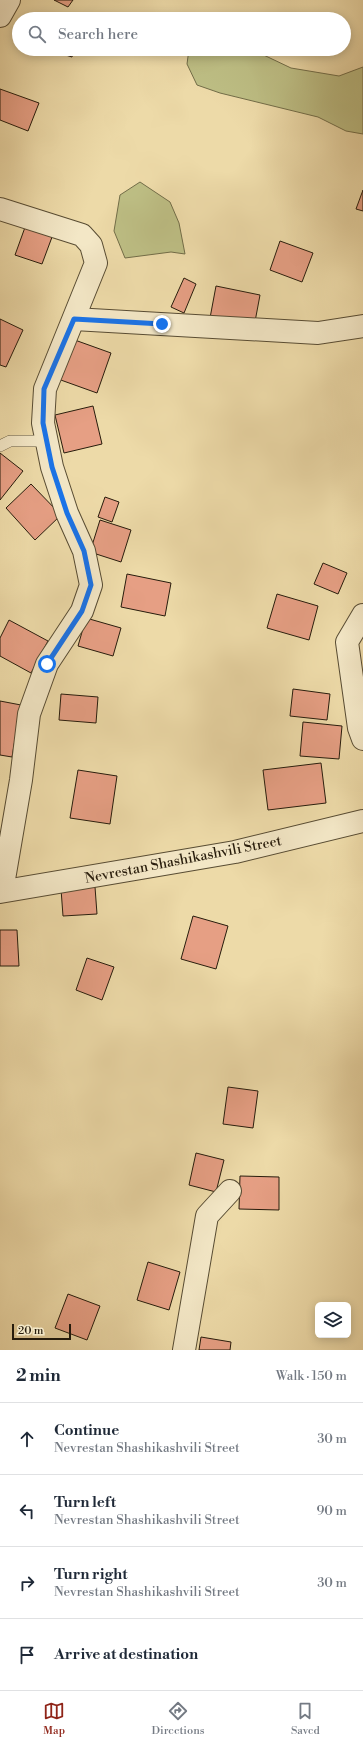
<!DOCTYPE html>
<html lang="en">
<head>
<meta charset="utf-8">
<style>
  :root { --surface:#fff; --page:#f2f2f3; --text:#1f2937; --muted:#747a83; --line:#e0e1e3; --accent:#8f2418 }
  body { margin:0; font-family:"Libre Bodoni",serif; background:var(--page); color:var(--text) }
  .controls { position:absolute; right:12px; bottom:12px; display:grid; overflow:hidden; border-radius:6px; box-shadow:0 2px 10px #0003 }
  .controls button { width:36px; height:36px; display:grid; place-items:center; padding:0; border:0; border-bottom:1px solid var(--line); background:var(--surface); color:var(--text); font:20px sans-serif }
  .scale { position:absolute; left:12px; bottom:10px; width:59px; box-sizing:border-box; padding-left:4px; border:2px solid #271c0c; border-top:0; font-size:11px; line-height:14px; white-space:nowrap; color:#271c0c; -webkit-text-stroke:3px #f3e7c6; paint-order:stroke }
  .stop { position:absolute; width:12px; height:12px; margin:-9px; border:3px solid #1a73e8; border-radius:50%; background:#fff }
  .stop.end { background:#1a73e8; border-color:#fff; box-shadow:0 1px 4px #0008 }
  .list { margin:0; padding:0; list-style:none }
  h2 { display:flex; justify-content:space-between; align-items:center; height:52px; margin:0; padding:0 16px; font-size:17px }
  h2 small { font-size:13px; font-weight:400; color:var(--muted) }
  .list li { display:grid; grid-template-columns:26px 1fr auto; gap:12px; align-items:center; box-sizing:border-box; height:72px; padding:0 16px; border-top:1px solid var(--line) }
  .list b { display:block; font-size:15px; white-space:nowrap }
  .list p { margin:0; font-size:13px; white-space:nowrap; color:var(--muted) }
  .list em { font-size:13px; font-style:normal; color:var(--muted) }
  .icon { flex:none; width:22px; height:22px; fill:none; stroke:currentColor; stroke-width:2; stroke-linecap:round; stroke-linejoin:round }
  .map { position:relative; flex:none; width:363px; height:1350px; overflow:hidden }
  .search { position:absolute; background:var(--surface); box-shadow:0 2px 10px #0003; left:12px; right:12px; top:12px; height:44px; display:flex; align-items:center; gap:10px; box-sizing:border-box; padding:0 14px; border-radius:22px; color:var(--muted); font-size:15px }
  .sheet { height:340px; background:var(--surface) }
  nav { display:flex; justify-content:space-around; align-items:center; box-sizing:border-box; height:56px; border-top:1px solid var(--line); background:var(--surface); font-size:11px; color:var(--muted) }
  nav a { display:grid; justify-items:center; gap:2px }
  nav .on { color:var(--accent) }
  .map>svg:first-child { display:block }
</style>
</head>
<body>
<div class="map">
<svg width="363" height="1350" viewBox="0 0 363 1350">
  <rect width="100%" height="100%" fill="#eddaa8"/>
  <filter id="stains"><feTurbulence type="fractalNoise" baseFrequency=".005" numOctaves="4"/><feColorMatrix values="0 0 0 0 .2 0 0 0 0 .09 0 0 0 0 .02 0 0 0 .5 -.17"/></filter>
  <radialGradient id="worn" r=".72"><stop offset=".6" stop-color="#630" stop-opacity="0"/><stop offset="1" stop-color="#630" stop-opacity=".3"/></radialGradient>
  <g fill="#bdbe84" stroke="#726d48">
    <path d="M189,49H251L291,68L339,76L363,67V134L346,131L318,117L220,93L197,85L187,64Z"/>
    <path d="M140,182L170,202L179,223L185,254L171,252L125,258L114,231L120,195Z"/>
  </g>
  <g fill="#e69f84" stroke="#271c0c">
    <path d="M54,0H73L68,7Z"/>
    <path d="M45,13L62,19H43Z"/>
    <path d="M46,49H74L72,57Z"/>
    <path d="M0,89L39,103L28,131L0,120Z"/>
    <path d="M363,190V211L356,209Z"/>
    <path d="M28,219L55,229L42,264L15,255Z"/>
    <path d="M280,241L313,253L302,282L270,270Z"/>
    <path d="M184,278L196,284L184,313L171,307Z"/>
    <path d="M216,286L260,295L254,327L210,318Z"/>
    <path d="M0,319L23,330L6,367L0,365Z"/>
    <path d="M72,339L111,353L97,393L58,379Z"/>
    <path d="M93,406L102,444L64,453L55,415Z"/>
    <path d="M0,453L23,471L0,500Z"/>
    <path d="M31,484L61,515L35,540L6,508Z"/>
    <path d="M105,497L119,502L112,522L98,517Z"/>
    <path d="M100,520L131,530L121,562L90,552Z"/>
    <path d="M323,563L347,573L338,594L314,584Z"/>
    <path d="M127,574L171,583L165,616L121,607Z"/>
    <path d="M277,594L318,606L309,640L267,628Z"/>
    <path d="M86,618L121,628L113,656L78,646Z"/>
    <path d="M9,620L48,641L31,673L0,656V638Z"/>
    <path d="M293,689L330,694L327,720L290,716Z"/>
    <path d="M61,694L98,697L96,723L59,720Z"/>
    <path d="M0,701L21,705L12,757L0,755Z"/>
    <path d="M303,722L342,726L339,759L300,756Z"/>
    <path d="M321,763L326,803L268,810L263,770Z"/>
    <path d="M78,770L117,776L110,824L70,818Z"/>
    <path d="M95,887L97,914L63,916L61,889Z"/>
    <path d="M193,916L228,926L216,969L181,959Z"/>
    <path d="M0,930H17L19,966H0Z"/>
    <path d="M87,958L114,967L102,1000L76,990Z"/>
    <path d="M228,1087L258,1091L253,1128L223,1124Z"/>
    <path d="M196,1153L224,1160L216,1192L189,1185Z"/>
    <path d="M240,1176L279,1177V1210L239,1209Z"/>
    <path d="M148,1262L180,1272L169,1310L137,1300Z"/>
    <path d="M68,1294L100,1306L87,1340L55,1328Z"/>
    <path d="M201,1337L231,1342L230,1350H199Z"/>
  </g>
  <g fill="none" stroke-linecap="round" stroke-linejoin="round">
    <g stroke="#584c33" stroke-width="12">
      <path id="lane" d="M0,446L10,441H47"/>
    </g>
    <g stroke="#584c33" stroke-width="24">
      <g id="street">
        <path d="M0,16L9,0"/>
        <path d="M0,209L82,235L91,245L96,263L45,389L43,423L52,467L67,513L84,551L91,585L82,611L47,664L29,714L21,780L2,891"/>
        <path d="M74,319L318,333L363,326"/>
        <path d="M363,615L347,642L359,728L363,739"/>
        <path d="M0,892L235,852L363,821"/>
        <path d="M184,1350L207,1216L230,1191"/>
      </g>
    </g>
    <use href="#lane" stroke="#f3e7c6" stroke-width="11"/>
    <use href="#street" stroke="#f3e7c6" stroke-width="22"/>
  </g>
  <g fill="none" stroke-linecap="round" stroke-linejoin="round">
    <path stroke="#1a73e8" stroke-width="5" d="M47,664L82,611L91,585L84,551L67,513L52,467L43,423L44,389L74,319L162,324"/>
  </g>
  <g text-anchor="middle" stroke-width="3.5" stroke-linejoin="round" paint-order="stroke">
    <g font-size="14" fill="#271c0c" stroke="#f3e7c6">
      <text transform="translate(183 859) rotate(-11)" y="5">Nevrestan Shashikashvili Street</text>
    </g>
  </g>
  <rect width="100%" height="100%" filter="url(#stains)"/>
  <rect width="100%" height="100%" fill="url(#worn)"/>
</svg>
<div class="controls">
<button><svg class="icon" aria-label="layers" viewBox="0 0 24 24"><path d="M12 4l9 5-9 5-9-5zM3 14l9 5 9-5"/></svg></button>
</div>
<div class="scale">20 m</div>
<div class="stop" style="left:47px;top:664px"></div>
<div class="stop end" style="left:162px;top:324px"></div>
<div class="search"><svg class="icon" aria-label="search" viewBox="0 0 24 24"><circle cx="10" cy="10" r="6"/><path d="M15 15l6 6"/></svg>Search here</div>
</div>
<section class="sheet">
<h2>2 min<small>Walk · 150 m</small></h2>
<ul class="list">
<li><svg class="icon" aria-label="ahead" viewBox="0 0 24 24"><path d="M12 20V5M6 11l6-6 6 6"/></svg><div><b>Continue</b><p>Nevrestan Shashikashvili Street</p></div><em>30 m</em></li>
<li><svg class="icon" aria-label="left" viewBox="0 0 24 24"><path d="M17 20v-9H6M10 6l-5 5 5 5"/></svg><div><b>Turn left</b><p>Nevrestan Shashikashvili Street</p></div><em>90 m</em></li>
<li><svg class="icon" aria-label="right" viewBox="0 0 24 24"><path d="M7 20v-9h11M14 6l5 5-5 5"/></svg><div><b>Turn right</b><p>Nevrestan Shashikashvili Street</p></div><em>30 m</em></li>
<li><svg class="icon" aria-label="arrive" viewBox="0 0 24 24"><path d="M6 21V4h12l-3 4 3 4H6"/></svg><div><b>Arrive at destination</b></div></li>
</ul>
</section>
<nav>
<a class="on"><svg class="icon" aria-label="map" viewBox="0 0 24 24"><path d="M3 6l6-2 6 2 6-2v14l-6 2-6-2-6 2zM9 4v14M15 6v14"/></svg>Map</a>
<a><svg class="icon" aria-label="directions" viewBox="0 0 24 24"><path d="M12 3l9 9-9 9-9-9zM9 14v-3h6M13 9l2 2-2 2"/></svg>Directions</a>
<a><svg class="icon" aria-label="saved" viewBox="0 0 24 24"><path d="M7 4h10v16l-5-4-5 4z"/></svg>Saved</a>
</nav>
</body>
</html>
